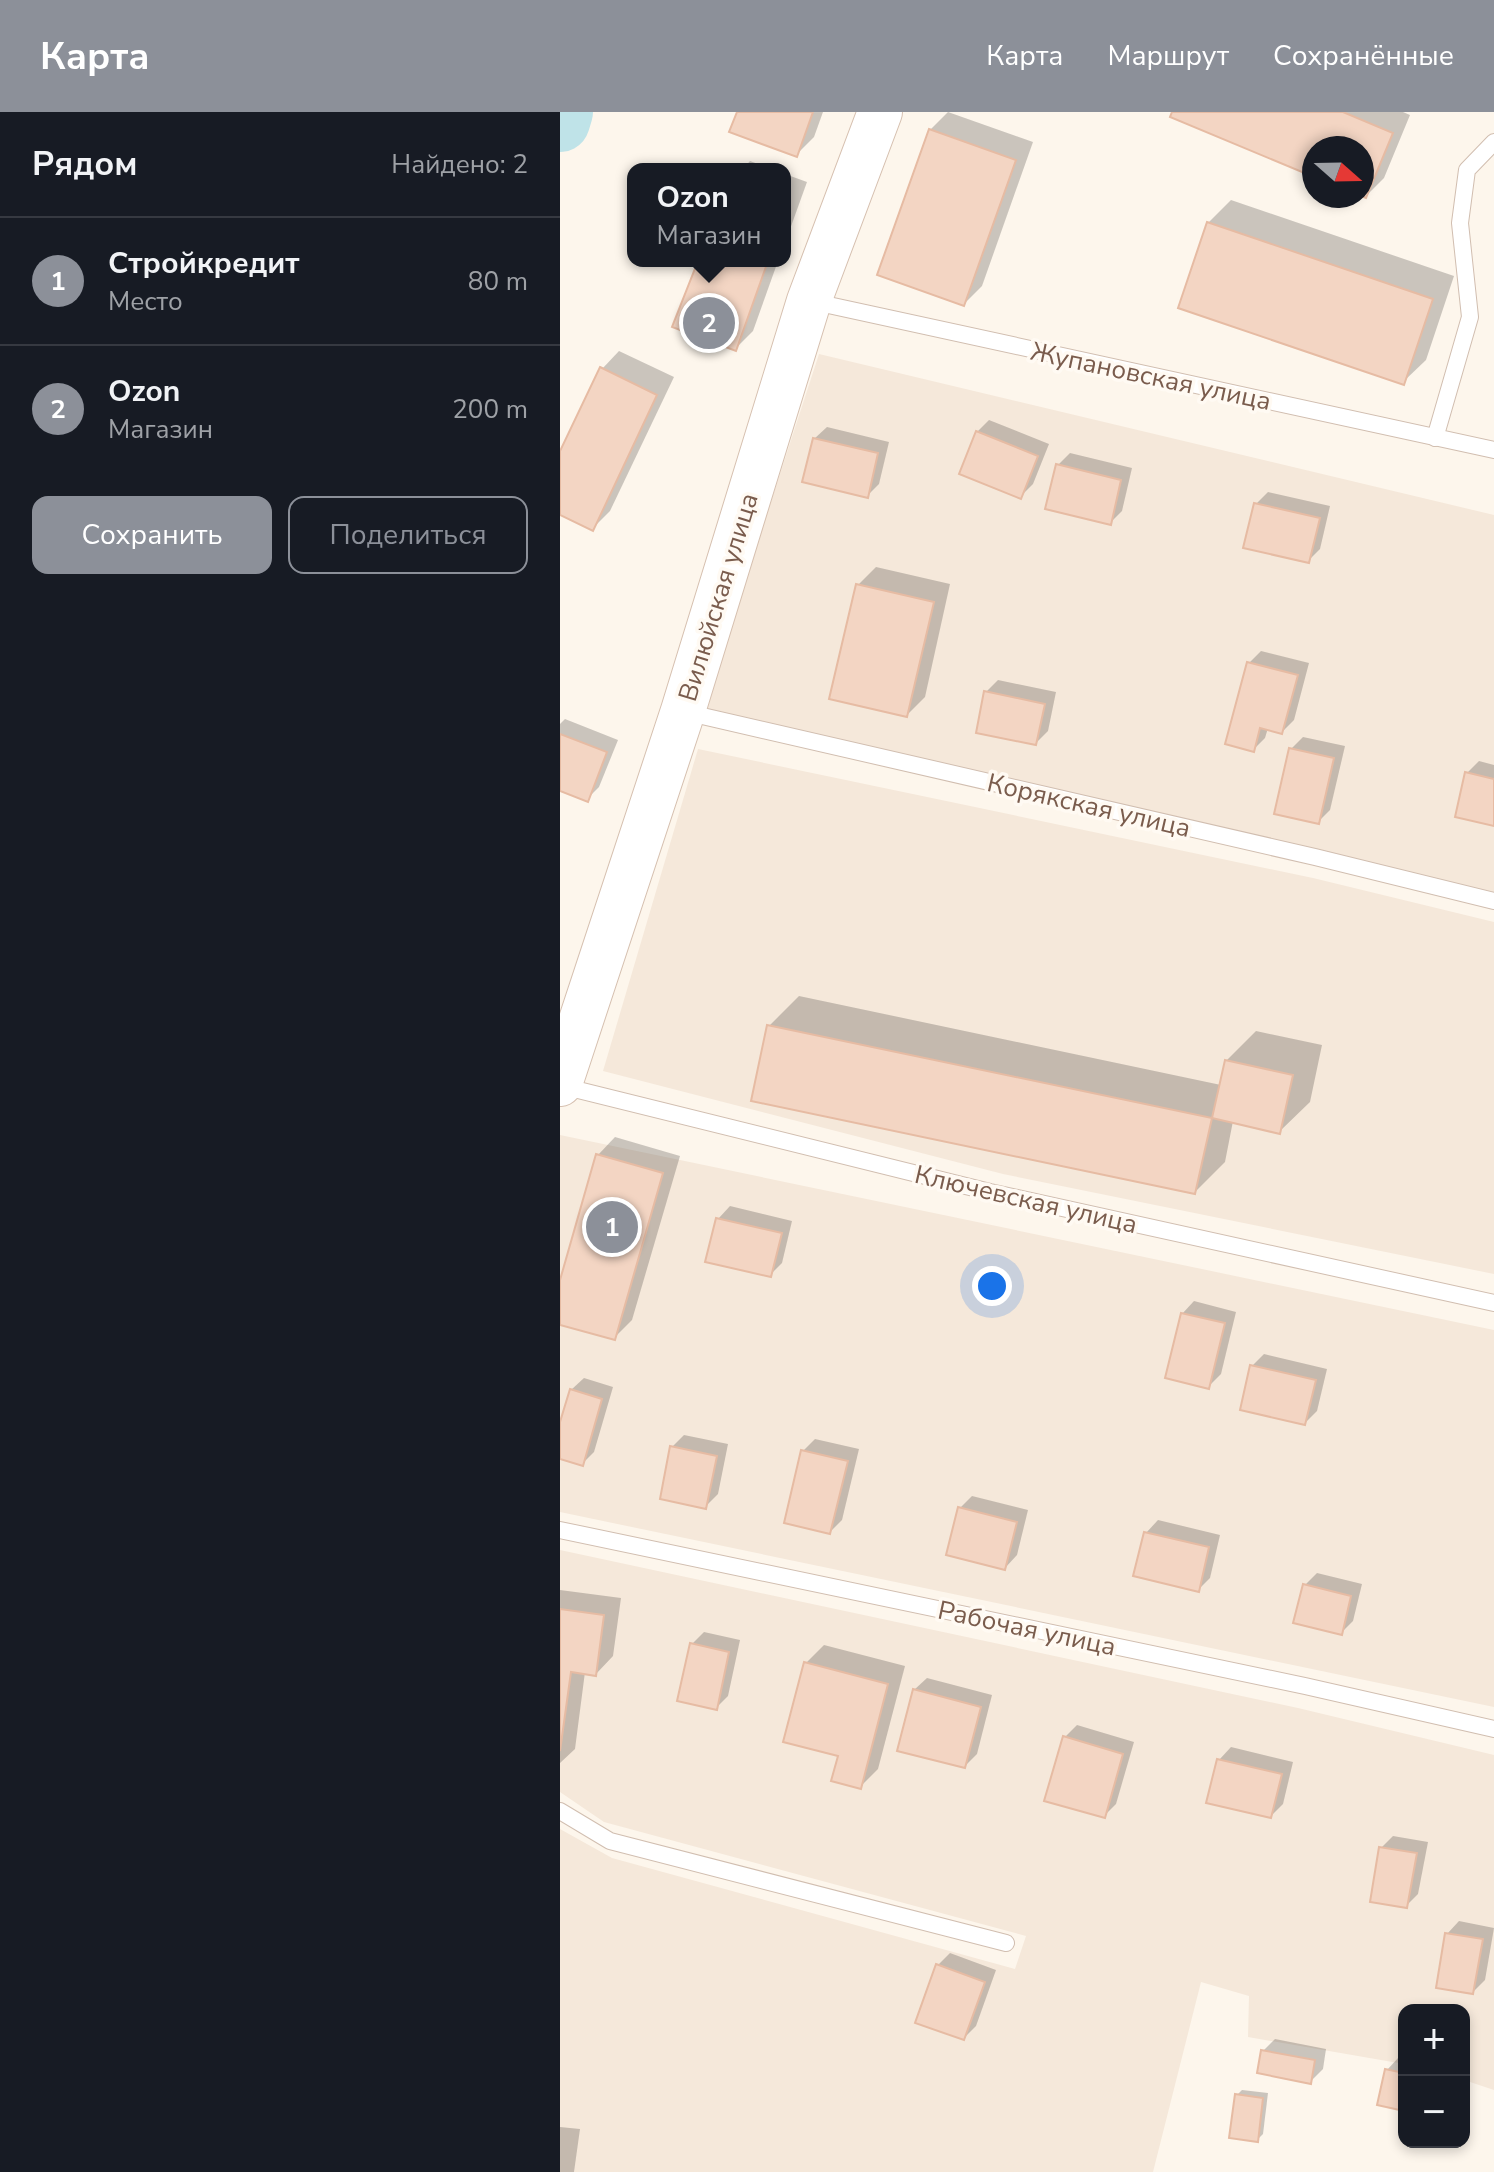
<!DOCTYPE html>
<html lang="ru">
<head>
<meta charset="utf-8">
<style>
  :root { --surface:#171b24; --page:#20242c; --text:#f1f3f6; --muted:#9ea1a6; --line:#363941; --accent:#8c9099 }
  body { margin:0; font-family:"Nunito Sans",sans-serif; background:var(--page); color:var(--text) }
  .controls { position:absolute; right:24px; bottom:24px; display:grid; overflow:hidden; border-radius:16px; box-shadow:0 4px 12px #0003 }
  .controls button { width:72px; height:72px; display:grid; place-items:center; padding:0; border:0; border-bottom:2px solid var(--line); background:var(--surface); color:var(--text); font:40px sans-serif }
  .compass { position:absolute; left:742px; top:24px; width:72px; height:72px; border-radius:50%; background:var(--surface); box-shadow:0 4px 12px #0003; rotate:110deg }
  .you { position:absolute; left:432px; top:1174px; width:28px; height:28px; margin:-20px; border:6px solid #fff; border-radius:50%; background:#1a73e8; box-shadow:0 0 0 12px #1a73e833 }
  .badge { display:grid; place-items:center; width:52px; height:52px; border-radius:50%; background:var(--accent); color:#fff; font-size:26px; font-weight:700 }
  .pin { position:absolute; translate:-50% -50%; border:4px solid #fff; box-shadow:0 2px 8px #0006 }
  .popup { position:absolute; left:67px; top:51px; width:164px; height:104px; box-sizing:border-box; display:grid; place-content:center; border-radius:16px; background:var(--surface); filter:drop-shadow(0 2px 6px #0005); font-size:26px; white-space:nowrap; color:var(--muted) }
  .popup b { font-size:30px; color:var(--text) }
  .popup::after { content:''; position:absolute; left:50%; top:100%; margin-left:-16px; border:16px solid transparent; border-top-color:var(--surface) }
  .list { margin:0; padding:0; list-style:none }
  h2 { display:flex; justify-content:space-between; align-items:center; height:104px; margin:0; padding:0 32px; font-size:34px }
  h2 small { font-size:26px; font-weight:400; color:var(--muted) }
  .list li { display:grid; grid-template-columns:52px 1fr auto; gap:24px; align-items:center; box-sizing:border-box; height:128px; padding:0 32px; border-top:2px solid var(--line) }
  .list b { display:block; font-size:30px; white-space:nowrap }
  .list p { margin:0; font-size:26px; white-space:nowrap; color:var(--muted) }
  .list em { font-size:26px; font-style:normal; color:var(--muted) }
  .actions { display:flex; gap:16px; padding:24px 32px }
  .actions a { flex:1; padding:18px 0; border:2px solid var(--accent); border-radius:16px; text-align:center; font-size:28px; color:var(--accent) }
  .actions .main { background:var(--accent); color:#fff }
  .map { position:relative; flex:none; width:934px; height:2060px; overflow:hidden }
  header { display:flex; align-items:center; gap:48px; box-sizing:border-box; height:112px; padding:0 40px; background:var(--accent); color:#fff }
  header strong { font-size:38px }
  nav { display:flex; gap:44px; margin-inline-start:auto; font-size:28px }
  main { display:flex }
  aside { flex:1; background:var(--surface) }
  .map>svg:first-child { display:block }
</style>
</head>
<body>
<header>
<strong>Карта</strong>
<nav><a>Карта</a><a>Маршрут</a><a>Сохранённые</a></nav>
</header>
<main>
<aside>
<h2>Рядом<small>Найдено: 2</small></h2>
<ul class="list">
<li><span class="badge">1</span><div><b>Стройкредит</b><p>Место</p></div><em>80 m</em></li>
<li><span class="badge">2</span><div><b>Ozon</b><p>Магазин</p></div><em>200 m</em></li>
</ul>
<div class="actions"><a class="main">Сохранить</a><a>Поделиться</a></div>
</aside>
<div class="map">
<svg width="934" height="2060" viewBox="0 0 934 2060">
  <rect width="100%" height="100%" fill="#fdf6ec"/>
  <g fill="#f5e8da">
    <path d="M259,242L934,403V787L140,608Z"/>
    <path d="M138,637L753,766L934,810V1162L443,1062L43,959Z"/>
    <path d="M0,1023L934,1218V1595L0,1400Z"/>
    <path d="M0,1438L738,1596L934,1643V1978L904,1968V1898H844V1952L688,1925L689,1884L641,1870L593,2060H0V1717L52,1746L455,1857L466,1824L44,1710L0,1680Z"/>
  </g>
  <g fill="#0003">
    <path d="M179,0H263L254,25L236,43Z"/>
    <path d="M388,0L473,30L422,174L404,192L370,18Z"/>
    <path d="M614,0H843L850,3L824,66L806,84L802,36H754V62Z"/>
    <path d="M190,49L211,57H183Z"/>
    <path d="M225,62L247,70L225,131Z"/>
    <path d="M671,88L894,164L866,248L843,270L648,111Z"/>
    <path d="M140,149H218L193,219L175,237Z"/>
    <path d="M59,239L114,265L50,399L32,417L0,401V344L42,257Z"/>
    <path d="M429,308L489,332L473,372L461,384L417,320Z"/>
    <path d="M267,315L329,330L319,372L307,384L254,327Z"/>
    <path d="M510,341L572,356L562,399L550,411L498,353Z"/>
    <path d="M708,380L770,394L760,437L748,449L696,392Z"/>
    <path d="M316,455L390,472L365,585L347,603L298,473Z"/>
    <path d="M701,539L749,551L734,608L722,620L708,616L705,626L693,638L689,551Z"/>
    <path d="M438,568L496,580L488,619L476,631L426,580Z"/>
    <path d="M5,607L58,628L39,675L27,687L0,676V612Z"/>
    <path d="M743,625L785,634L770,698L758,710L731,637Z"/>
    <path d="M919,649L934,653V712L907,661Z"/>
    <path d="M239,884L661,973L666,949L696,919L762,933L750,990L720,1019L673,1009L665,1050L635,1080L209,914Z"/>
    <path d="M55,1025L120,1044L72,1208L54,1226L0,1210V1175L38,1043Z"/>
    <path d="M170,1094L232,1109L222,1151L210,1163L158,1107Z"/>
    <path d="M634,1189L676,1200L661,1262L649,1274L622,1202Z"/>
    <path d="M704,1242L767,1257L757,1299L745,1311L692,1254Z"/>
    <path d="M24,1266L53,1275L34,1340L22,1352L0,1345V1318L11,1278Z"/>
    <path d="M124,1323L168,1332L158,1382L146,1394L112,1335Z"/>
    <path d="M255,1327L299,1337L282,1408L270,1420L243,1339Z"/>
    <path d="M412,1384L468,1398L457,1443L445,1456L400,1396Z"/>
    <path d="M598,1408L660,1423L650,1466L638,1478L586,1421Z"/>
    <path d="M757,1461L802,1472L793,1509L781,1521L745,1473Z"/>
    <path d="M0,1478L61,1486L53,1544L36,1562L25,1560L15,1637L0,1651Z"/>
    <path d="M144,1520L180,1528L168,1584L156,1596L132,1532Z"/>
    <path d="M264,1533L345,1554L318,1657L300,1675L280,1643L246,1551Z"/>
    <path d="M367,1566L432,1583L417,1642L405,1654L354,1578Z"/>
    <path d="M517,1613L574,1630L556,1692L544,1704L505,1625Z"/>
    <path d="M671,1635L733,1650L723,1692L711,1704L659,1648Z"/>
    <path d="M833,1724L868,1730L858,1782L846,1794L821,1736Z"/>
    <path d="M899,1809L934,1816L925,1868L913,1880L887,1822Z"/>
    <path d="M390,1841L436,1858L416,1914L404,1926L378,1853Z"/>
    <path d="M715,1927L766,1937L763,1957L751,1969L703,1939Z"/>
    <path d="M839,1945L844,1947V1997L827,1958Z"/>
    <path d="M682,1978L708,1981L703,2022L697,2028L677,1983Z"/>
    <path d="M0,2015L20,2017L14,2060H0Z"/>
  </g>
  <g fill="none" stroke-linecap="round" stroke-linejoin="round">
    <path stroke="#bfe3e8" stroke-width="60" d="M0,10L3,0"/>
  </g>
  <g fill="#f3d5c3" stroke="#e6bba3" stroke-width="2">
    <path d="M177,0H253L237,45L169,20Z"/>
    <path d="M612,0H783L833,21L806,86L801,84L802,36H754V65L610,5Z"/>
    <path d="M369,17L456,48L404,194L317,163Z"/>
    <path d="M647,110L873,187L844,273L618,196Z"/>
    <path d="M138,149H208L176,239L112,215Z"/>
    <path d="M40,255L97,283L33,419L0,403V339Z"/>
    <path d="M416,319L478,344L461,387L399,362Z"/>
    <path d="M253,326L318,341L308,386L242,370Z"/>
    <path d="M496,352L561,368L551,413L485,397Z"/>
    <path d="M694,391L760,406L749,451L683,436Z"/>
    <path d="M296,472L374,490L347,605L269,587Z"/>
    <path d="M687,550L738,563L722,622L700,616L694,640L665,632Z"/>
    <path d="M424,579L485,592L476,633L416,621Z"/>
    <path d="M0,622L47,640L28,690L0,679Z"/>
    <path d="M729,636L774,646L759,712L714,702Z"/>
    <path d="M905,660L934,667V714L895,705Z"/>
    <path d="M207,913L652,1006L635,1082L191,989Z"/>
    <path d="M665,948L733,963L720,1022L652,1006Z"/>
    <path d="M36,1042L103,1061L55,1228L0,1213V1168Z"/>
    <path d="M156,1106L222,1121L211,1165L145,1150Z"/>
    <path d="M621,1201L665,1211L649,1277L605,1266Z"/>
    <path d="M690,1253L756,1268L745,1313L680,1298Z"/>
    <path d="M10,1277L42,1287L23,1354L0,1347V1310Z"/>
    <path d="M110,1334L157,1344L146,1397L100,1387Z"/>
    <path d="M241,1338L288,1349L270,1422L224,1411Z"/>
    <path d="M398,1395L457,1410L445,1458L386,1443Z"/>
    <path d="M584,1420L649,1435L639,1480L573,1464Z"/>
    <path d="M743,1472L791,1484L782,1523L733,1511Z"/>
    <path d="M0,1497L44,1503L36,1564L11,1560L0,1639Z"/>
    <path d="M130,1531L169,1540L157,1598L117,1589Z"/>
    <path d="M244,1550L328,1572L301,1677L271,1669L278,1644L223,1630Z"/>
    <path d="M353,1577L421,1595L405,1656L337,1639Z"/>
    <path d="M503,1624L563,1642L545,1706L484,1689Z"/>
    <path d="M657,1647L722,1662L711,1706L646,1691Z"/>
    <path d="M819,1735L857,1741L847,1796L810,1790Z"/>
    <path d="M885,1821L923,1827L913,1882L876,1876Z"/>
    <path d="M376,1852L425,1870L404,1928L355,1911Z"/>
    <path d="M701,1938L755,1948L751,1972L697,1961Z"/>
    <path d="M825,1957L844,1961V1999L817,1993Z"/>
    <path d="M675,1982L703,1986L698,2030L669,2026Z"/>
  </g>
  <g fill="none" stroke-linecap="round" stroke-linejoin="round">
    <g stroke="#d1beb0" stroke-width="18">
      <g id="lane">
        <path d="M250,189L934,338"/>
        <path d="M875,326L910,205L900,111L907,58L934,30"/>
        <path d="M125,600L755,745L934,789"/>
        <path d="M2,974L430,1080L934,1191"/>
        <path d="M0,1418L745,1574L934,1617"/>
        <path d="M0,1699L50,1729L446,1831"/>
      </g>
    </g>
    <g stroke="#d6c0b0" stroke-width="46">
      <path id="secondary" d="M0,972L123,599L249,189L320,0"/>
    </g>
    <use href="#lane" stroke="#fff" stroke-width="16"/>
    <use href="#secondary" stroke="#fff" stroke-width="44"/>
  </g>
  <g text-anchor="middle" stroke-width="7" stroke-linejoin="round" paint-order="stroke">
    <g font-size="26" fill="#7a5c4d" stroke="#fffaf3">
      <text transform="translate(591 264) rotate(12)" y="9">Жупановская улица</text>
      <text transform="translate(158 485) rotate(-73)" y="9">Вилюйская улица</text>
      <text transform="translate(529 693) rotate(13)" y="9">Корякская улица</text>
      <text transform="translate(466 1087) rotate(13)" y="9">Ключевская улица</text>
      <text transform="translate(467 1516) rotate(12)" y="9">Рабочая улица</text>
    </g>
  </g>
</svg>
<div class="controls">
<button>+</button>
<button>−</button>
</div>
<svg class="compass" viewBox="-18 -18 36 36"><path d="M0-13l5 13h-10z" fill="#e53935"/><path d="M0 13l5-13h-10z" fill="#9ea1a6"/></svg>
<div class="you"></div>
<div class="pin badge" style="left:52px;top:1115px">1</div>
<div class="pin badge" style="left:149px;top:211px">2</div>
<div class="popup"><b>Ozon</b>Магазин</div>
</div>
</main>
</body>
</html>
